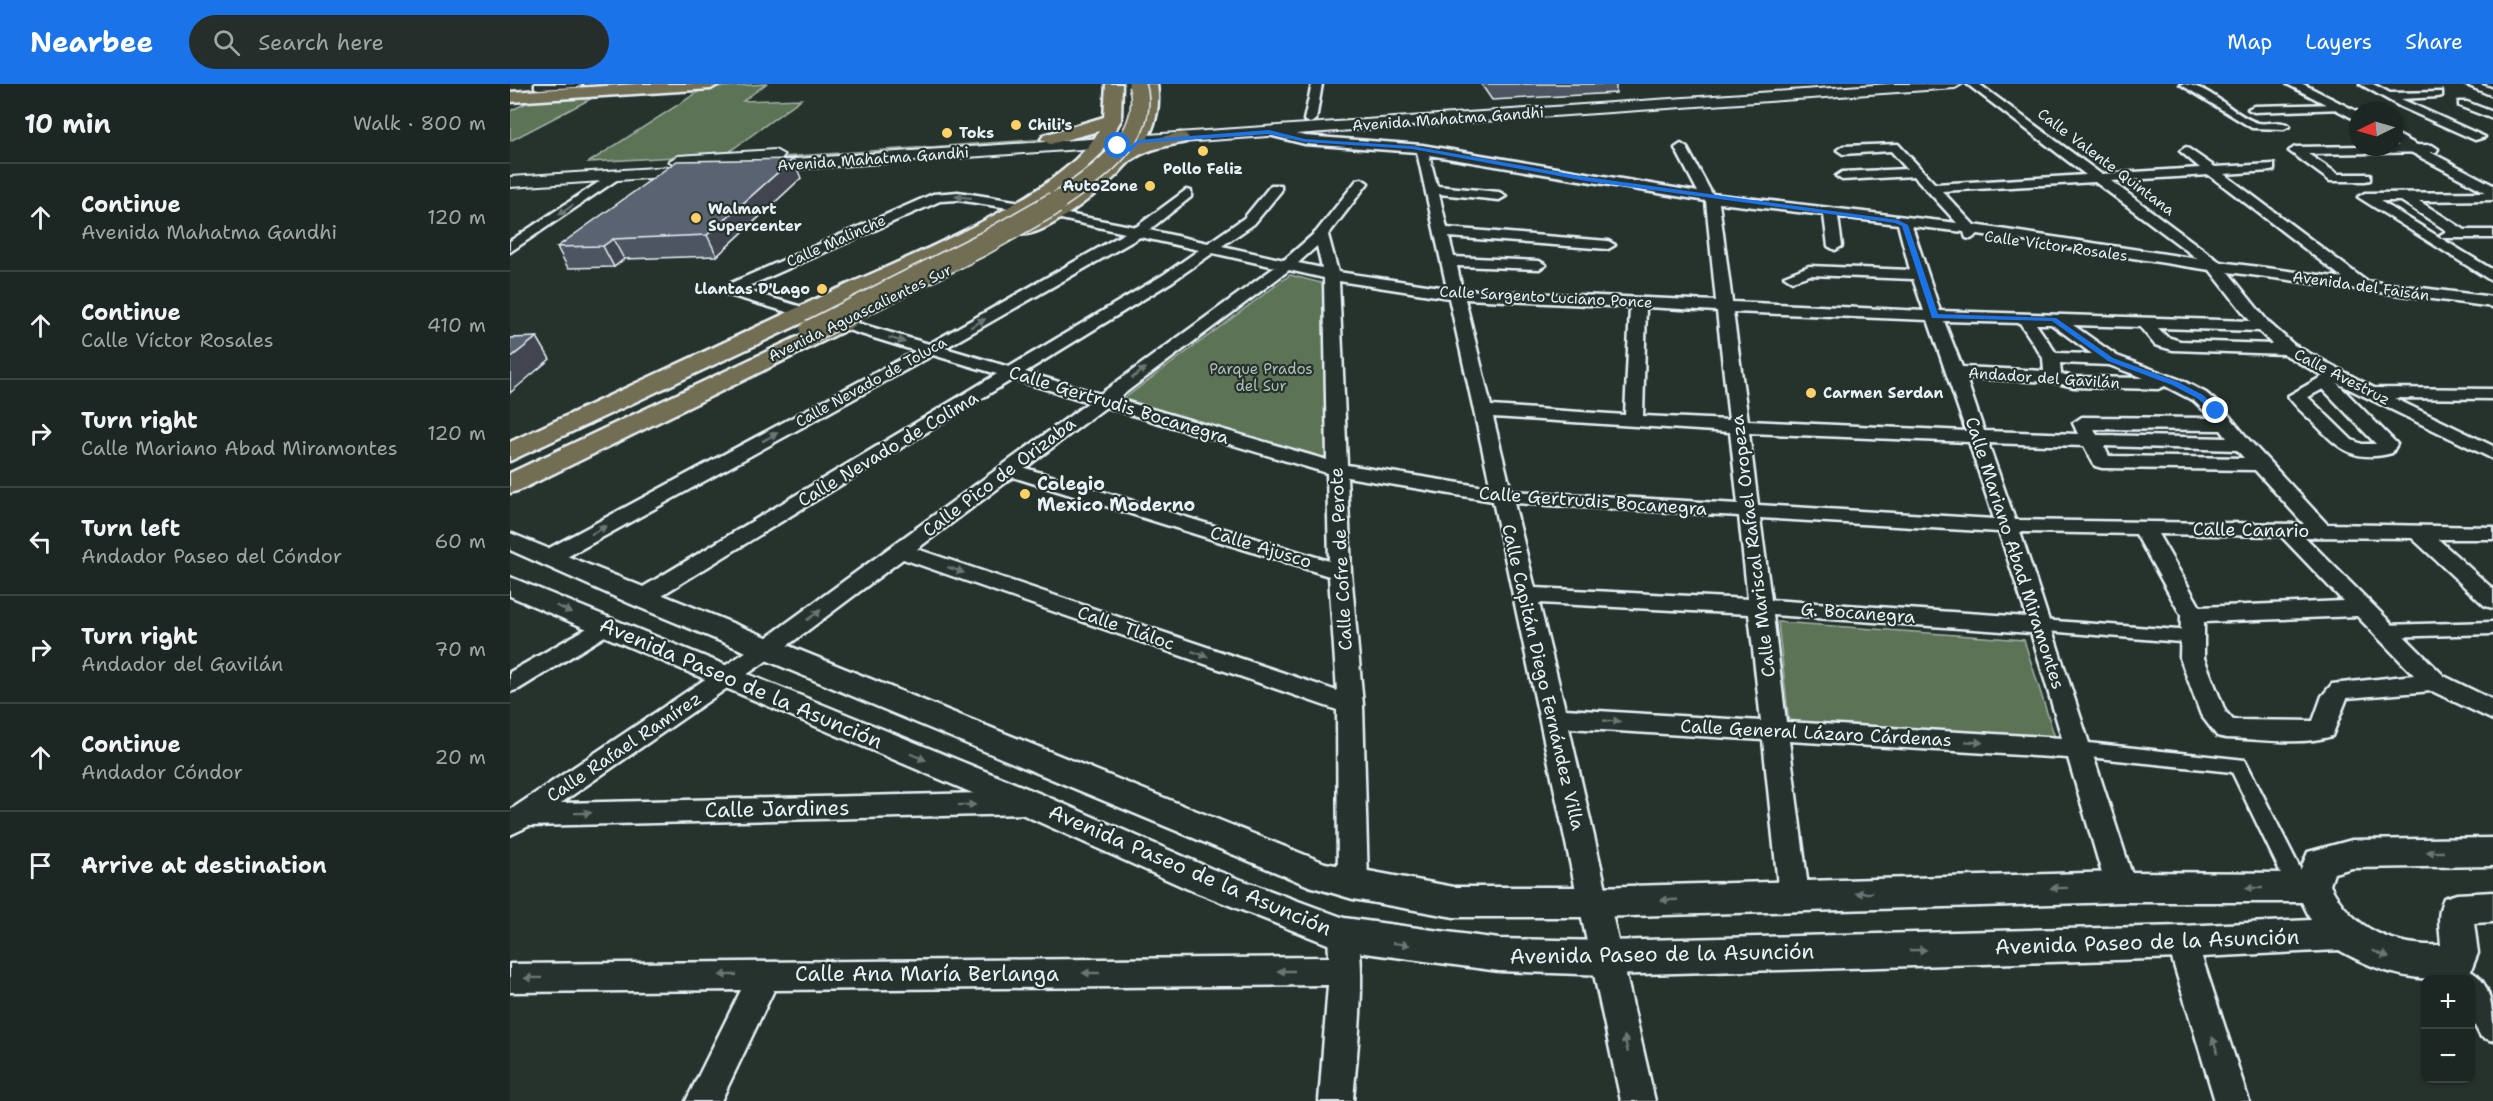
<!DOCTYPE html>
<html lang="en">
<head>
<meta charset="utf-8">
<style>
  :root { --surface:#1c2622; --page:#252e2a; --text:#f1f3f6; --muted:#a0a5a5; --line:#3a4340; --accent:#1a73e8 }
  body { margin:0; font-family:"Shantell Sans",sans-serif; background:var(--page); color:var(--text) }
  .controls { position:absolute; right:18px; bottom:18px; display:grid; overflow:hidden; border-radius:12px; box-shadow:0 2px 4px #0004 }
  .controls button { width:54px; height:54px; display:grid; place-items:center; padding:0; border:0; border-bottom:2px solid var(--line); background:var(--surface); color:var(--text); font:30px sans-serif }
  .compass { position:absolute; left:1839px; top:18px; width:54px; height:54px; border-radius:50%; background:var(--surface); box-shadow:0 2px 4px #0004; rotate:265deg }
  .stop { position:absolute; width:18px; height:18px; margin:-14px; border:4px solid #1a73e8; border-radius:50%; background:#fff }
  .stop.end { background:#1a73e8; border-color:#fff; box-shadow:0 2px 6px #0008 }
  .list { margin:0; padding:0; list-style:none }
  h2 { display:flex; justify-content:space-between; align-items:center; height:78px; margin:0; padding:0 24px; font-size:26px }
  h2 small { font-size:20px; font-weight:400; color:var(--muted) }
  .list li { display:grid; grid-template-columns:39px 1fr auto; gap:18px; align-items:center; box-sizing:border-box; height:108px; padding:0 24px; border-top:2px solid var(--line) }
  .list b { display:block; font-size:22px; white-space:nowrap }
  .list p { margin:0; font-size:20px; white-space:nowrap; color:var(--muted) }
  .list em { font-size:20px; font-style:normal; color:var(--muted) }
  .icon { flex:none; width:33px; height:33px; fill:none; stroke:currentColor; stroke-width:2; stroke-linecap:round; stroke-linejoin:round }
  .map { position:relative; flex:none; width:1983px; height:1017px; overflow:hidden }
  header { display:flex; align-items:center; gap:36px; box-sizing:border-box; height:84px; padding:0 30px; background:var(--accent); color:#fff }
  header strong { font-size:28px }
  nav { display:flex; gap:33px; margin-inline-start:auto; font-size:21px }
  .search { width:420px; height:54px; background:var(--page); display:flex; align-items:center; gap:15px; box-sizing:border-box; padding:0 21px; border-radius:33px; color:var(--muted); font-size:22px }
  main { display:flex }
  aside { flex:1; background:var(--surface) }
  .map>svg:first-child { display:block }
</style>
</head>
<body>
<header>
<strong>Nearbee</strong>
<div class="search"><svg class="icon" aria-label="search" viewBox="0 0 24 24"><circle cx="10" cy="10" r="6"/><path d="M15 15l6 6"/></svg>Search here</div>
<nav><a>Map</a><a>Layers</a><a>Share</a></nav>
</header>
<main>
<aside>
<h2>10 min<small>Walk · 800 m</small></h2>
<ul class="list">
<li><svg class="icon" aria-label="ahead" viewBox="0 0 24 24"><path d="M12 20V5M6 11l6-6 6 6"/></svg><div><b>Continue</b><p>Avenida Mahatma Gandhi</p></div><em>120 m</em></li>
<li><svg class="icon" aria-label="ahead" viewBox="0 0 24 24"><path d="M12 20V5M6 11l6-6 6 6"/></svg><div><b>Continue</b><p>Calle Víctor Rosales</p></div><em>410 m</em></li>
<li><svg class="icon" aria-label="right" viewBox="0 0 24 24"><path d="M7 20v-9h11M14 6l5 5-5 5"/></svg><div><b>Turn right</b><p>Calle Mariano Abad Miramontes</p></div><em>120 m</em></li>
<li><svg class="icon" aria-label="left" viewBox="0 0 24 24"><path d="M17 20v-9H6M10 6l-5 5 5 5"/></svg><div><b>Turn left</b><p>Andador Paseo del Cóndor</p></div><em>60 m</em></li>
<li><svg class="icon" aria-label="right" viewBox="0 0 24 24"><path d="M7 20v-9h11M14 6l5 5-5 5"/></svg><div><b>Turn right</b><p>Andador del Gavilán</p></div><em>70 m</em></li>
<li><svg class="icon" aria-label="ahead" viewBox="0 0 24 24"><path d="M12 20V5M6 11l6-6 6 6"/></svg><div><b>Continue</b><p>Andador Cóndor</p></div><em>20 m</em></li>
<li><svg class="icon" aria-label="arrive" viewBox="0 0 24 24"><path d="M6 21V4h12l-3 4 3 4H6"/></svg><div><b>Arrive at destination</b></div></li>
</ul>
</aside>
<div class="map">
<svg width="1983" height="1017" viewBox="0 0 1983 1017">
  <rect width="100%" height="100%" fill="#26332d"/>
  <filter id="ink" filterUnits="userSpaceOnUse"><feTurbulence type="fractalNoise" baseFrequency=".0167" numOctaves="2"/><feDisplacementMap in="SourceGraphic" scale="12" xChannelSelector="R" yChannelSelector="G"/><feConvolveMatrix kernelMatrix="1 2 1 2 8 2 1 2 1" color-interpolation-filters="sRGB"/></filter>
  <g filter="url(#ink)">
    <g fill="#5c7357" stroke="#a2b2a8" stroke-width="1.5">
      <path d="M256,0L233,17L291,15L216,70L79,78L194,4Z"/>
      <path d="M88,11L0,57V27L22,16Z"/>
      <path d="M582,52L586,55L132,85L256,74Z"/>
      <path d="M780,191L815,200L818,381L608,319Z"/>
      <path d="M1268,538L1514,556L1546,657L1279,638Z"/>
    </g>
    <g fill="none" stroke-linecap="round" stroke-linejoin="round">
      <g stroke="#e8f1f8" stroke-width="5">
        <g id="pedestrian">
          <path d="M1531,536L1682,547L1691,553L1682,559L1525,546L1522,542Z"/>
          <path d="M1983,538V550L1874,553L1865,547L1874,541Z"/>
          <path d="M1569,658L1735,676L1800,804L1797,810L1789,813L1781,810L1722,688L1569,672L1562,670L1559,665L1562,660Z"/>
        </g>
      </g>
      <g stroke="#e8f1f8" stroke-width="5">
        <g id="minor">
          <path d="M25,0H72L67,3L29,5L25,4Z"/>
          <path d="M802,0H812L806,36L800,39L794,36Z"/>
          <path d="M1457,0H1469L1591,90L1690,84L1670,67L1676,63L1705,83L1764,80V86L1760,87L1714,90L1856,197L1983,213V223L1718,188L1759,239L1784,261L1864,304L1983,305V315L1884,314L1983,362V375L1827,299L1887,360L1882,369C1844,379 1829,365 1804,339C1795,331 1785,322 1778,312L1813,292L1774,270L1663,266L1645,261L1630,243L1563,241L1607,272L1671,296L1696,309L1712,323L1739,356L1817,440L1983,443V455H1928L1983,505V524L1975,522L1902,454L1795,453L1934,592L1983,616V636L1922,607L1837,614L1822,652C1789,662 1750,655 1716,654L1707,652L1691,631L1670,574L1671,531L1626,450L1510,448L1626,803L1621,812L1611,815L1601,812L1596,803L1558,674L1279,657L1299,811L1294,820L1284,824L1274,820L1269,811L1253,656L1059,644L1145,1017H1111L983,417L837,393L841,488L853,621L858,800L853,809L843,812L833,809L828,800L827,626L393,475L265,571L51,719L517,708L527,711L531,719L527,727L517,730L19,742L0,751V726L249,559L579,318L503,295L139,519L131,521L123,519L120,514L123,509L487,290L423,271L46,479H30L27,474L30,469L406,267L325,242L323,239L325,236H337L419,260L615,149L542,133V127L626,143L676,106L681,107V113L639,146L698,159L734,134L761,101H771V107L744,140L712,162L774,176L806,148L847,96L852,95L858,99L818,151L828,188L937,204L907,68L795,60L755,50V46L759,44L795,52L912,61L1188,108L1165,64L1171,60L1177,64L1202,110L1447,139L1404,92L1332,96L1326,92L1332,88L1397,85L1381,67L1333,70L1327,66L1333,62L1388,60L1425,100L1576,91ZM919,71L1196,117L1206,217L952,206L947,182L1029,185L1036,181L1029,177L944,173L939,153L1098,165L1105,161L1098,157L937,144L929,110L989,116L996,112L989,108L927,102ZM1699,91L1833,194L1710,178L1601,97ZM1585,98L1688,175L1464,141L1432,107ZM1209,119L1314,131L1318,162L1325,166L1332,162L1328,133L1388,140L1400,186L1299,182L1274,192L1282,197L1300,191L1403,195L1414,227L1222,218ZM1402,142L1454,148L1456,154L1461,155L1468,150L1700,186L1740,237L1430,227ZM630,153L689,166L653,191L499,283L435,264ZM807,162L812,184L788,179ZM703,169L765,183L590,310L515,288L663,197ZM779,186L814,194L817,376L607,315ZM829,197L939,214L981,404L837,381ZM955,215L1120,223L1115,331L981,322ZM1136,223L1207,227L1219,336L1133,332ZM1223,228L1418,236L1456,347L1238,337ZM1434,237L1510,239L1533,274L1534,287L1452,283ZM1526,240H1541L1582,270L1546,269ZM1648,244L1749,247L1762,260L1670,257L1657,253ZM1550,279L1599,281L1634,294L1564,293L1551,290ZM1456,294L1543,298L1564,303L1648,305L1655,302L1684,317L1702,334L1572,333L1563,339L1568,350L1474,347ZM1813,305L1866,360H1852L1842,356L1798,313ZM596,323L817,389L819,477L515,384ZM983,333L1220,348L1228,420L1001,407ZM1584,345L1711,346L1717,354L1587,351ZM1239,349L1459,358L1484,435L1248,421ZM1478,359L1574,362L1585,382L1592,384L1745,386L1794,440L1505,436ZM1594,362L1727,366L1734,374L1599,372ZM503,393L819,492L827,607L407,465ZM1004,419L1229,432L1238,515L1025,504ZM1250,434L1489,448L1517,533L1261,516ZM1648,450L1771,452L1833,517L1690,523ZM1029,519L1239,530L1251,637L1055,625ZM1263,531L1521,549L1552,654L1276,638ZM1847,532L1904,591L1822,600L1812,612L1803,637L1723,636L1715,627L1694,574V538Z"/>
          <path d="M1670,0C1701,0 1721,31 1748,39C1759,41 1771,35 1780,42L1774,45L1742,44Z"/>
          <path d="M1850,0H1863L1880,9L1932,8V12L1928,13L1891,15L1975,53L1965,56L1891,23Z"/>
          <path d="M1954,0H1969L1983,5V12Z"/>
          <path d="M1949,18H1957L1983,28V35L1949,22Z"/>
          <path d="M1829,20L1833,21V25L1744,28L1738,25L1744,22Z"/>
          <path d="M1922,61L1928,65L1926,68L1798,70L1828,90H1860V96L1855,97H1820L1779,67L1785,63Z"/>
          <path d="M104,88L110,92L108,95L0,168V157Z"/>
          <path d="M448,108L511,118L518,122L511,126L448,116L430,117L232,205L302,226L304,229L302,232H290L216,210L213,207L221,199L423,110Z"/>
          <path d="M1983,108V116L1909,117L1955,146H1983V154H1932L1930,151L1937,147L1891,117H1870L1983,186V198L1848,113L1855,109Z"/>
          <path d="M95,534L103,537L107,542L103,547L9,605L0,608V588Z"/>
          <path d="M833,837L844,841C859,873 846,977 843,1017H809L818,901L264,906L211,1017H176L231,906L0,908V880L819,873L818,850L822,841Z"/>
          <path d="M1672,845L1683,848L1687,858L1739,1017H1705L1657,858L1661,848Z"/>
          <path d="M1960,887C1983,898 1983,931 1983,957L1971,953L1960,933V896H1947L1949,891Z"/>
        </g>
      </g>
      <g stroke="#e8f1f8" stroke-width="5">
        <g id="tertiary">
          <path d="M1777,0H1793L1848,28V37Z"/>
          <path d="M1884,49L1983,101V112L1884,59Z"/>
          <path d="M0,449L815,779L944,803H1085L1611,788L1789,789L1798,768L1842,756L1983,754V782L1842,784L1824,789L1820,801C1842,845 1883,863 1931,861C1930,843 1926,832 1934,814L1947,810L1983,808V838L1964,839L1968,869L1960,889C1918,904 1867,888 1829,866L1672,874L1097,891L989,887L833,866L678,805L507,728L0,512V493L531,710L702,785L834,834L989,855L1097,857L1672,842L1801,836L1792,818H1611L1085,833H944L843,815L799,802L121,520L0,466Z"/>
        </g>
      </g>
      <g stroke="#e8f1f8" stroke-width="4">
        <g id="secondary">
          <path d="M1380,0H1452L1445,4L243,88L234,83L243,78Z"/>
          <path d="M265,66L274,71L271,75L168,82L159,77L168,72Z"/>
          <path d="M194,81L203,86L200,90L0,103V93Z"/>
        </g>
      </g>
      <g stroke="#e8f1f8" stroke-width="5">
        <g id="primary">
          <path d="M128,0H209L201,5L0,18V8Z"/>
          <path d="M596,0H612L611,36L592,69L562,97L510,133L451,164L0,377V358C103,310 207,262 310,213C384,178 548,117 589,47L540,60L531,55L534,51L594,33Z"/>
          <path d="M631,0H647C650,21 647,37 637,56L670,49L676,50L679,54L676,58C658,62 639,64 623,75C617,79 612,86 606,92C588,108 532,156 508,150L505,146L508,142C561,114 639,69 631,0Z"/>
          <path d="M336,230L344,232L348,237L344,242L10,406L0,409V389Z"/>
        </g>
      </g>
      <use href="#pedestrian" fill="#26332d" fill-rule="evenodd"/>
      <use href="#minor" fill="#26332d" fill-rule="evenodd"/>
      <use href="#tertiary" fill="#26332d" fill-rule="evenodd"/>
      <use href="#secondary" fill="#26332d" fill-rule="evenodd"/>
      <use href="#primary" fill="#726e52" fill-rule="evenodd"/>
      <g stroke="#e8f1f8" stroke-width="20" stroke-linecap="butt">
        <path id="primary-bridge-far1" d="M542,121C581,94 644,55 627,0"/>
      </g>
      <g stroke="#e8f1f8" stroke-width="25" stroke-linecap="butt">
        <path id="primary-bridge" d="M301,247L473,160L545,119"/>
      </g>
      <use href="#primary-bridge-far1" stroke="#726e52" stroke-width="17"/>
      <use href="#primary-bridge" stroke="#726e52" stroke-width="22"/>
    </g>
    <g fill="#4d5561" stroke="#e8f1f8" stroke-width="1.5">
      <path d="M971,0H1106V9L982,16Z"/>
      <path d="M291,94L207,172L114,175L104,183L58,184L47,163Z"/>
    </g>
    <g fill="#3f454f" stroke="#e8f1f8" stroke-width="1.5">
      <path d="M283,75L291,94L207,172L197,151Z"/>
      <path d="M103,155L114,175L104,183L93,162Z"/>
      <path d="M27,253L40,275L0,309V274Z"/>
    </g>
    <g fill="#5a6371" stroke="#e8f1f8" stroke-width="1.5">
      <path d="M283,75L197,151L103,155L93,162L47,163L167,77Z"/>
      <path d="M27,253L0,274V254Z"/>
    </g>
    <defs><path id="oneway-solid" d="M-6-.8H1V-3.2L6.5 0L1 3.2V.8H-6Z" transform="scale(1.5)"/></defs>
    <g fill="#6a7674">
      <use href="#oneway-solid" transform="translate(453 113) rotate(-173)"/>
      <use href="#oneway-solid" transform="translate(56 126) rotate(145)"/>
      <use href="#oneway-solid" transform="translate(468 239) rotate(-29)"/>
      <use href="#oneway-solid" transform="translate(387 256) rotate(17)"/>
      <use href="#oneway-solid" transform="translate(629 289) rotate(-36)"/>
      <use href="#oneway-solid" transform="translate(260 353) rotate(-29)"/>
      <use href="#oneway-solid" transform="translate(89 446) rotate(-29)"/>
      <use href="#oneway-solid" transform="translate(446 486) rotate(19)"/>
      <use href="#oneway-solid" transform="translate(54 525) rotate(23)"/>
      <use href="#oneway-solid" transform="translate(304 531) rotate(-36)"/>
      <use href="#oneway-solid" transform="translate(690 570) rotate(19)"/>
      <use href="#oneway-solid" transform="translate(1102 637) rotate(3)"/>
      <use href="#oneway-solid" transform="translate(1464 658) rotate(4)"/>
      <use href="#oneway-solid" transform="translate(408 673) rotate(23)"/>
      <use href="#oneway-solid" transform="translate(457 721) rotate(-1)"/>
      <use href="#oneway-solid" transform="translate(73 729) rotate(-1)"/>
      <use href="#oneway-solid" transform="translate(1925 768) rotate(-180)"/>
      <use href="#oneway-solid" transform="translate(1549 804) rotate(179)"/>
      <use href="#oneway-solid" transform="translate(1744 804) rotate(-180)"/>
      <use href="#oneway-solid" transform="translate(1354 809) rotate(179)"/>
      <use href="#oneway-solid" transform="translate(1159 816) rotate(178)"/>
      <use href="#oneway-solid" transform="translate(891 860) rotate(7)"/>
      <use href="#oneway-solid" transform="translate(1408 866) rotate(-2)"/>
      <use href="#oneway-solid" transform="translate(1871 870) rotate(22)"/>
      <use href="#oneway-solid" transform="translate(776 887) rotate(180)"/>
      <use href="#oneway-solid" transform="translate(581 889) rotate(180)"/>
      <use href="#oneway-solid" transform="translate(218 891) rotate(179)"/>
      <use href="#oneway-solid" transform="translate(23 894) rotate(179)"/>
      <use href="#oneway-solid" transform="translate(1116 960) rotate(-102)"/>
      <use href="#oneway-solid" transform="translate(1705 961) rotate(-108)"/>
    </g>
  </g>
  <path fill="#1a73e8" d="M759,46L795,55L902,62L1076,93L1388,136L1398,141L1428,230L1546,234L1603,274L1668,298L1693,311L1710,327L1703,328L1687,314L1662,301L1598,277L1542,237L1422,234L1392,142L1385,139L1076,97L902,65L795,58L759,50L629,59L620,68L606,62L619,64L628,56Z"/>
  <g fill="#ffd166" stroke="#26332d" stroke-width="2">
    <circle cx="506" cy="41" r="6"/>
    <circle cx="437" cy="49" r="6"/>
    <circle cx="693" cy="67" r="6"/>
    <circle cx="640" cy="102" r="6"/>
    <circle cx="186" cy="134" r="6"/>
    <circle cx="312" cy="205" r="6"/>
    <circle cx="1301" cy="309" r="6"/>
    <circle cx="515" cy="410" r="6"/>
  </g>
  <g text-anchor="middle" stroke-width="4.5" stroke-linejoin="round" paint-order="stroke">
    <g font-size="15" fill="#e8f1f8" stroke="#26332d">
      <text transform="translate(938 35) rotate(-4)" y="5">Avenida Mahatma Gandhi</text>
      <text transform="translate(363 75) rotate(-4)" y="5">Avenida Mahatma Gandhi</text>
      <text transform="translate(1596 78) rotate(37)" y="5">Calle Valente Quintana</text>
      <text transform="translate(326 157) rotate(-24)" y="5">Calle Malinche</text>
      <text transform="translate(1546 162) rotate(8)" y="5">Calle Víctor Rosales</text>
      <text transform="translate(1851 202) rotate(8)" y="5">Avenida del Faisán</text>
      <text transform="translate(1036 213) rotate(3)" y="5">Calle Sargento Luciano Ponce</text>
      <text transform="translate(350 229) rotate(-26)" y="5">Avenida Aguascalientes Sur</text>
      <text transform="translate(1832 293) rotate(27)" y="5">Calle Avestruz</text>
      <text transform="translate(1534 294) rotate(4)" y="5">Andador del Gavilán</text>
      <text transform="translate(361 298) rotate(-29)" y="5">Calle Nevado de Toluca</text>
    </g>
    <g font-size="15" font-weight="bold" fill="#e8f1f8" stroke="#26332d" text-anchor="start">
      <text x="518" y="46">Chili's</text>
      <text x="449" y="54">Toks</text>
      <text x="693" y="90" text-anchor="middle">Pollo Feliz</text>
      <text x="628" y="107" text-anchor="end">AutoZone</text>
      <text x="198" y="130">Walmart<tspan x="198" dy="17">Supercenter</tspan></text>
      <text x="300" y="210" text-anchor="end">Llantas D'Lago</text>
      <text x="1313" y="314">Carmen Serdan</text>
    </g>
    <g font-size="15" fill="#b0bfb8" stroke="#26332d">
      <text x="751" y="290">Parque Prados<tspan x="751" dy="17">del Sur</tspan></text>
    </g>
    <g font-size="18" fill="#e8f1f8" stroke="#26332d">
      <text transform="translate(609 321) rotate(17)" y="6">Calle Gertrudis Bocanegra</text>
      <text transform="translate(378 365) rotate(-31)" y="6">Calle Nevado de Colima</text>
      <text transform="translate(489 393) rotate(-37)" y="6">Calle Pico de Orizaba</text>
      <text transform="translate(1083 417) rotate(4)" y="6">Calle Gertrudis Bocanegra</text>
      <text transform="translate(1741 446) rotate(1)" y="6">Calle Canario</text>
      <text transform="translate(1243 462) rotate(-97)" y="6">Calle Mariscal Rafael Oropeza</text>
      <text transform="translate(751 463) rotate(17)" y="6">Calle Ajusco</text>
      <text transform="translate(1505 469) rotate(72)" y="6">Calle Mariano Abad Miramontes</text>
      <text transform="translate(831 475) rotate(-93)" y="6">Calle Cofre de Perote</text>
      <text transform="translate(1348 529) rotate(4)" y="6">G. Bocanegra</text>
      <text transform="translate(616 544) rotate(19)" y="6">Calle Tláloc</text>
      <text transform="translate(1033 593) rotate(77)" y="6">Calle Capitán Diego Fernández Villa</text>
      <text transform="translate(1306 649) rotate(3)" y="6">Calle General Lázaro Cárdenas</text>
      <text transform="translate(114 663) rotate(-34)" y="6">Calle Rafael Ramírez</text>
    </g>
    <g font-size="18" font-weight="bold" fill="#e8f1f8" stroke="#26332d" text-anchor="start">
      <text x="527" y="406">Colegio<tspan x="527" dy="21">Mexico Moderno</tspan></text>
    </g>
    <g font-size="21" fill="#e8f1f8" stroke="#26332d">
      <text transform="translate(231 599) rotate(23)" y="7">Avenida Paseo de la Asunción</text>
      <text transform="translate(267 725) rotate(-1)" y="7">Calle Jardines</text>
      <text transform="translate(680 786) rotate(23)" y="7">Avenida Paseo de la Asunción</text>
      <text transform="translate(1637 858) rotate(-2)" y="7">Avenida Paseo de la Asunción</text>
      <text transform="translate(1152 870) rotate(-1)" y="7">Avenida Paseo de la Asunción</text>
      <text x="417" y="897">Calle Ana María Berlanga</text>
    </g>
  </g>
</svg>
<div class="controls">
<button>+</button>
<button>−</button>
</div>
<svg class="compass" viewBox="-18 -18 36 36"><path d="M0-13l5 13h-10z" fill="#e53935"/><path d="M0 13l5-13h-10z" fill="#a0a5a5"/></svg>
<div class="stop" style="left:608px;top:62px"></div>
<div class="stop end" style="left:1706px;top:327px"></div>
</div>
</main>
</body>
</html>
